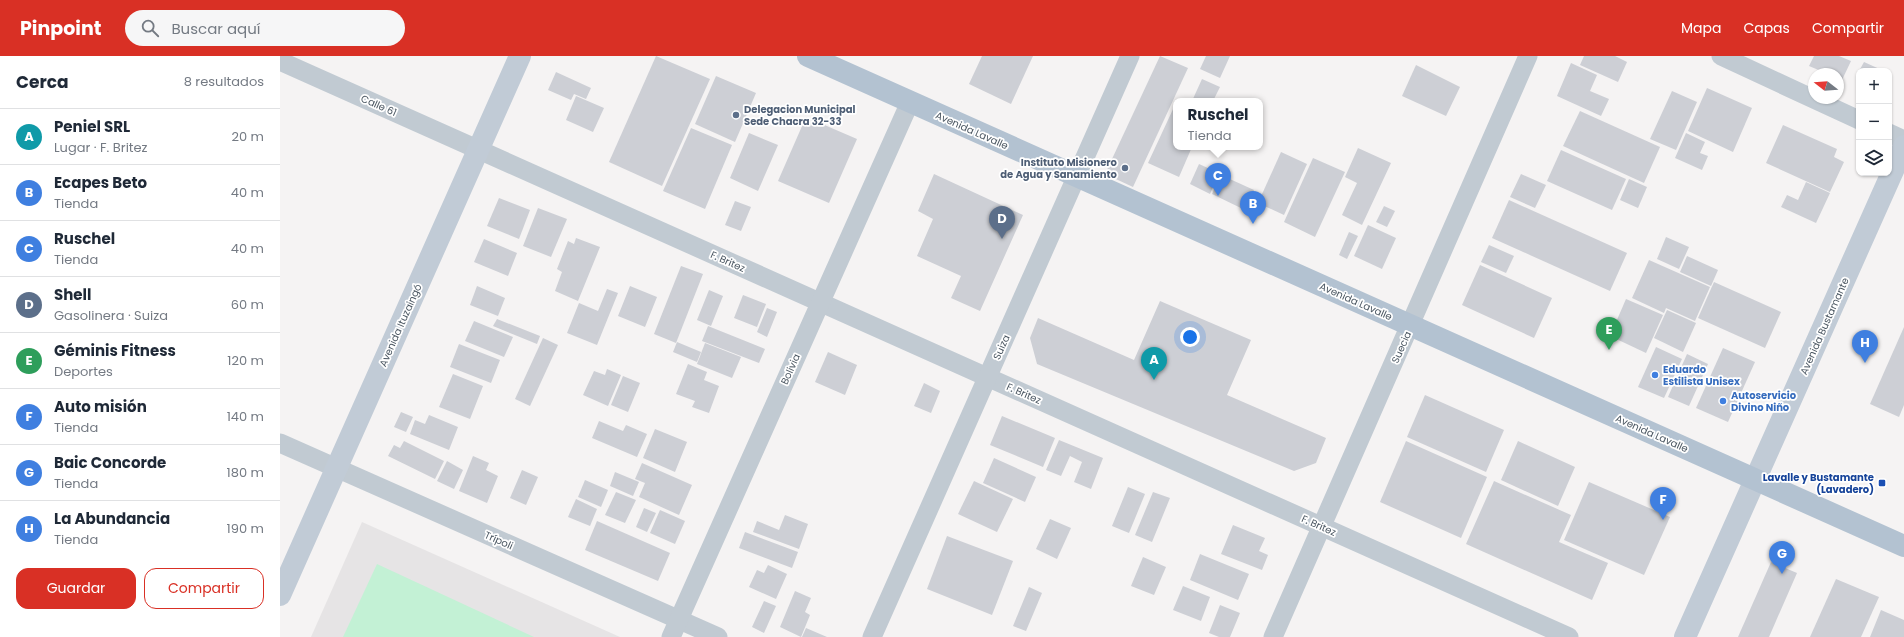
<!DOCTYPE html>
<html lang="es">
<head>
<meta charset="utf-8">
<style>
  :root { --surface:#fff; --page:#f6f6f7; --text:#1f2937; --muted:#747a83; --line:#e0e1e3; --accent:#d93025 }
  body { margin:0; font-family:Poppins,sans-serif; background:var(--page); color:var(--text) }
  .controls { position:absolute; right:12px; top:12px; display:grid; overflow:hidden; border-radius:8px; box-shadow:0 1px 3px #0004 }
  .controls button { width:36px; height:36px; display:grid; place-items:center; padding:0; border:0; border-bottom:1px solid var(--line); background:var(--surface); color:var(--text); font:20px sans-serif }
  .compass { position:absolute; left:1528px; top:12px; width:36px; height:36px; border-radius:50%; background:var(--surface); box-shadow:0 1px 3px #0004; rotate:287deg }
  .you { position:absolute; left:910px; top:281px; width:14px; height:14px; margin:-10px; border:3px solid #fff; border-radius:50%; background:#1a73e8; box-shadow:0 0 0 6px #1a73e833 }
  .badge { display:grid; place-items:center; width:26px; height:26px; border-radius:50%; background:var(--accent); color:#fff; font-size:13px; font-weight:700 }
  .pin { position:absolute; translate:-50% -33px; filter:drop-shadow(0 1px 2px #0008) }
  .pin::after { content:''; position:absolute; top:21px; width:14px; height:12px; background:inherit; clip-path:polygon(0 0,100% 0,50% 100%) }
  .popup { position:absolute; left:893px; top:42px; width:90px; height:52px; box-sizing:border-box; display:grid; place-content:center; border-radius:8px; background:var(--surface); filter:drop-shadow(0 1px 3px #0005); font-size:13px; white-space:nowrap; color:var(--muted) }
  .popup b { font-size:15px; color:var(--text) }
  .popup::after { content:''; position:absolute; left:50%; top:100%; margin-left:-8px; border:8px solid transparent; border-top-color:var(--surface) }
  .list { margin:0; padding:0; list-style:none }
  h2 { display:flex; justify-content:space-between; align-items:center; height:52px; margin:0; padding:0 16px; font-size:17px }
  h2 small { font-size:13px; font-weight:400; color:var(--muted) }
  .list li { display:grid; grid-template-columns:26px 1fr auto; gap:12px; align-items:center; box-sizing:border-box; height:56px; padding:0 16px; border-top:1px solid var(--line) }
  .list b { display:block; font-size:15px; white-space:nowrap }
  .list p { margin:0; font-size:13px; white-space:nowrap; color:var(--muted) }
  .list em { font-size:13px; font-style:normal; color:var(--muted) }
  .actions { display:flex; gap:8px; padding:12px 16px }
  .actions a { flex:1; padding:9px 0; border:1px solid var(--accent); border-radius:12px; text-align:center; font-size:14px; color:var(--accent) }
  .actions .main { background:var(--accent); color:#fff }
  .icon { flex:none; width:22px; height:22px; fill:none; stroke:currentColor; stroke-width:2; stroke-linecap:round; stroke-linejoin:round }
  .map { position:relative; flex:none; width:1624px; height:581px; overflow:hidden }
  header { display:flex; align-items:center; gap:24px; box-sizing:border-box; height:56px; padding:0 20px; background:var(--accent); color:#fff }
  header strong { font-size:19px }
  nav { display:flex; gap:22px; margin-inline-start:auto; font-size:14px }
  .search { width:280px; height:36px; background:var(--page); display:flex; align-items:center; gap:10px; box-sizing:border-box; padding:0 14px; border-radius:22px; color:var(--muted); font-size:15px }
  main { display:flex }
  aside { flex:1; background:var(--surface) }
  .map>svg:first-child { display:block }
</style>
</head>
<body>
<header>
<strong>Pinpoint</strong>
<div class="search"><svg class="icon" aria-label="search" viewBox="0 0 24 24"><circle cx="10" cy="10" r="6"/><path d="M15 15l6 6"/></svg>Buscar aquí</div>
<nav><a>Mapa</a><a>Capas</a><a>Compartir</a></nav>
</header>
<main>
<aside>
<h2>Cerca<small>8 resultados</small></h2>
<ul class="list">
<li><span class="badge" style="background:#0f9aa8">A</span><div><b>Peniel SRL</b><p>Lugar · F. Britez</p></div><em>20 m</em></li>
<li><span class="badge" style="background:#3f7fe0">B</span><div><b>Ecapes Beto</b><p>Tienda</p></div><em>40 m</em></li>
<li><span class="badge" style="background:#3f7fe0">C</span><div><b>Ruschel</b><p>Tienda</p></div><em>40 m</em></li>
<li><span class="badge" style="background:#5c6f8a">D</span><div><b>Shell</b><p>Gasolinera · Suiza</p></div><em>60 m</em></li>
<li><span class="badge" style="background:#2e9e5b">E</span><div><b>Géminis Fitness</b><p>Deportes</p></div><em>120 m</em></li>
<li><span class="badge" style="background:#3f7fe0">F</span><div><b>Auto misión</b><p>Tienda</p></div><em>140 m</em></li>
<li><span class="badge" style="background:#3f7fe0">G</span><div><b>Baic Concorde</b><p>Tienda</p></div><em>180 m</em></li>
<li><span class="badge" style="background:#3f7fe0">H</span><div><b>La Abundancia</b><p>Tienda</p></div><em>190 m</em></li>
</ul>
<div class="actions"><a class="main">Guardar</a><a>Compartir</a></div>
</aside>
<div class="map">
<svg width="1624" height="581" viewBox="0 0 1624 581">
  <rect width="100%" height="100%" fill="#f5f3f3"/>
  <path fill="#e6e4e5" d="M82,466L340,581H31Z"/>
  <path fill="#c3f1d5" d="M97,508L254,581H63Z"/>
  <g fill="#cdcfd5">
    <path d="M376,0L430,23L382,130L329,106Z"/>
    <path d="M702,0H753L731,48L689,28Z"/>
    <path d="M880,0L908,12L853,131L825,118Z"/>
    <path d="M926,0H950L940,22L920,13Z"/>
    <path d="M1304,0H1335L1347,6L1338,26L1300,9Z"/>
    <path d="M1534,0H1559L1571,5L1562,24L1558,23V18H1548L1529,10Z"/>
    <path d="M1584,6L1604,15H1579Z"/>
    <path d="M1291,7L1317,19L1310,35L1329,43L1321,60L1277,40Z"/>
    <path d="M1136,9L1180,31L1166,60L1122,40Z"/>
    <path d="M276,16L311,32L306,43L294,38L291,44L268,34Z"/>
    <path d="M436,20L476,37L455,86L415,68Z"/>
    <path d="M922,23L940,31L933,45H912Z"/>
    <path d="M1427,32L1472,52L1453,96L1408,75Z"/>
    <path d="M1392,35L1417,46L1396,94L1370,83Z"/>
    <path d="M296,40L324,52L313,76L286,64Z"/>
    <path d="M894,51L896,52V91H912L899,121L868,107Z"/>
    <path d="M1300,55L1380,91L1364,127L1283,90Z"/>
    <path d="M526,61L577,83L549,147L498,125Z"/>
    <path d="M1503,69L1557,93L1554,101L1564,106L1550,136L1486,107Z"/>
    <path d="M411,72L452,89L425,153L383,135Z"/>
    <path d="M469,77L498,89L478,135L450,122Z"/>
    <path d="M1406,77L1425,86L1420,97L1428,100L1422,114L1395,102Z"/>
    <path d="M1078,92L1111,107L1082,169L1062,159L1077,127L1065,121Z"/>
    <path d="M1281,94L1346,123L1332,154L1267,125Z"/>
    <path d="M1001,96L1027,108L1004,159L978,147Z"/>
    <path d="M1033,102L1065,116L1035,181L1004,166Z"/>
    <path d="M919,108L939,117L930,138L910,128Z"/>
    <path d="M654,118L743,159L700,255L671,242L681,220L637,200L653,163L638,155Z"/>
    <path d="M1241,118L1266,129L1255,152L1230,141Z"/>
    <path d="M941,119L974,134L965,154L932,138Z"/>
    <path d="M1349,123L1367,131L1358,152L1340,144Z"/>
    <path d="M1526,126L1550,137L1536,167L1501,151L1507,139L1518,144Z"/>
    <path d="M219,142L250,154L239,183L207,170Z"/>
    <path d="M1229,144L1347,197L1330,235L1212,182Z"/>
    <path d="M455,145L471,151L461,175L445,169Z"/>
    <path d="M1104,150L1115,155L1107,171L1096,166Z"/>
    <path d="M258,152L287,163L271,201L243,190Z"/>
    <path d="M1088,169L1116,182L1102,213L1074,200Z"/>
    <path d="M1069,176L1078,180L1067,203L1059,199Z"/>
    <path d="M1386,181L1409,191L1399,213L1377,203Z"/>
    <path d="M296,182L320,191L298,245L275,235L282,216L277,213L288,185L294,188Z"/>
    <path d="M204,183L237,197L228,220L194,206Z"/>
    <path d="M1209,189L1234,200L1226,217L1201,206Z"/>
    <path d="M1407,200L1438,214L1431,230L1400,216Z"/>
    <path d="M1369,204L1430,231L1415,265L1386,252L1384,257L1352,242Z"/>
    <path d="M1200,209L1272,242L1254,282L1182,249Z"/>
    <path d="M401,210L423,218L396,287L374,278Z"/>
    <path d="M1434,226L1501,256L1485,292L1418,262Z"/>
    <path d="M197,230L225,242L218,260L190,249Z"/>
    <path d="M350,230L377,241L365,271L338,260Z"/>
    <path d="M327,233L338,237L317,289L287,277L299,247L318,255Z"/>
    <path d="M429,234L443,240L431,270L417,264Z"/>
    <path d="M463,239L486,248L477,271L454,262Z"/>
    <path d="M1346,243L1383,259L1366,297L1330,280Z"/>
    <path d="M880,245L971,284L947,339L1046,382L1036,407L1014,415L757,308L750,282L758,262L854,304Z"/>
    <path d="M487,252L497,256L487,281L477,276Z"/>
    <path d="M1387,254L1416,267L1403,296L1374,282Z"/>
    <path d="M217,263L260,280L257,288L213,270Z"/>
    <path d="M194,265L233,281L224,301L185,285Z"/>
    <path d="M428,270L485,293L479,307L422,285Z"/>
    <path d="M1624,271V349L1619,361L1590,348Z"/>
    <path d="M263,282L278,289L250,350L235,343Z"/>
    <path d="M397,286L421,296L417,306L393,296Z"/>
    <path d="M425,287L461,301L452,322L417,308Z"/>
    <path d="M179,288L220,304L211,327L170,311Z"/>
    <path d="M1376,291L1402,303L1384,342L1358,331Z"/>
    <path d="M1443,292L1475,306L1448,366L1416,352Z"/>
    <path d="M548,296L577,309L565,339L535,326Z"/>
    <path d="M1407,298L1428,308L1409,350L1388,341Z"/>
    <path d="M408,308L427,316L424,324L439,330L429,357L412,351L415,345L396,338Z"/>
    <path d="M327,313L341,319L328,350L303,339L314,315L325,319Z"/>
    <path d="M173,318L203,330L190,363L159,351Z"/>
    <path d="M343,320L360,327L348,356L331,349Z"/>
    <path d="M644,327L660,335L651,357L634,350Z"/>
    <path d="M1145,339L1224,374L1206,416L1127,381Z"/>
    <path d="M121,356L133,361L126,376L114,371Z"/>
    <path d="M149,359L178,371L169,394L130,378L135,364L145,368Z"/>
    <path d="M722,360L775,382L763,411L710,389Z"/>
    <path d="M319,365L343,375L346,369L367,378L357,401L312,382Z"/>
    <path d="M375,373L407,386L395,416L363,402Z"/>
    <path d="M779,384L823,402L811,433L794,426L802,406L790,400L781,420L766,414Z"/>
    <path d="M124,385L164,405L155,423L108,400L114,389L120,392Z"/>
    <path d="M1126,385L1207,421L1181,482L1100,446Z"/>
    <path d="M1238,385L1295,411L1278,450L1221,424Z"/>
    <path d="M193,400L209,407L206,414L218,420L207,447L179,435Z"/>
    <path d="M714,402L756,421L745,446L703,427Z"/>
    <path d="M167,405L183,414L174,433L157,425Z"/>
    <path d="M362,407L412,429L399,459L359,441L365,427L355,423Z"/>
    <path d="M242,414L258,421L246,449L230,442Z"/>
    <path d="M335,416L359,426L353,440L330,430Z"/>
    <path d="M305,424L328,434L321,451L298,441Z"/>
    <path d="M694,425L733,443L717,476L678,458Z"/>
    <path d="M1214,425L1291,459L1279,486L1328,507L1312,544L1186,488Z"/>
    <path d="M1309,426L1390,461L1364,519L1284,484Z"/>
    <path d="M848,431L865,438L849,477L832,470Z"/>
    <path d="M336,436L356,444L345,467L325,459Z"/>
    <path d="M873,436L890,442L872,486L855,479Z"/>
    <path d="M296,443L317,453L310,470L288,461Z"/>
    <path d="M364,452L376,457L367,476L356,471Z"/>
    <path d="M380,454L405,465L395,488L370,477Z"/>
    <path d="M505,459L528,468L519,493L473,476L477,465L499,474Z"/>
    <path d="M770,463L791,472L777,503L756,493Z"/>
    <path d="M317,465L390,497L378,525L305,494Z"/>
    <path d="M953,469L985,482L979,495L988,499L982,514L941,498Z"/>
    <path d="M465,476L518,496L512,512L459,492Z"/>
    <path d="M667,480L733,505L712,559L647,533Z"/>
    <path d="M920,498L969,518L958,544L910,524Z"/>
    <path d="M863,501L886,511L874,539L851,530Z"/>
    <path d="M1491,506L1517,517L1489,581H1458Z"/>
    <path d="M488,509L507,518L496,543L469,531L477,514L484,517Z"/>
    <path d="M1556,523L1599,541L1581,581H1530Z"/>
    <path d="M903,530L930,541L921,565L893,554Z"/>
    <path d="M749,531L762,537L746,575L733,570Z"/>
    <path d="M515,535L531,542L525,556L530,559L521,581L500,571Z"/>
    <path d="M484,545L496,550L484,577L472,571Z"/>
    <path d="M940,549L960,557L950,581H939L929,577Z"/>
    <path d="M1601,554L1624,564V581H1590Z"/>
    <path d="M526,572L547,581H522Z"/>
  </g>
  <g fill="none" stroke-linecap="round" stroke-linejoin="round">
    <g stroke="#c1cad2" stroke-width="19">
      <path d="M1441,0L1579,64"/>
      <path d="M0,5L1289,581"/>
      <path d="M1609,77L1624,84"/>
      <path d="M0,387L438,581"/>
      <path d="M391,581L630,46"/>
      <path d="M592,581L850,0"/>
      <path d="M993,581L1248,0"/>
    </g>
    <g stroke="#c1cbd6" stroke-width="22">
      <path d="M0,539L240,0"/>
      <path d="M1405,581L1624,90"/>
    </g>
    <path stroke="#b3c2d1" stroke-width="22" d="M528,0L1624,490"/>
  </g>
  <g fill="#5c6f8a" stroke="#fff" stroke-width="1.5">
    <circle cx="456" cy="59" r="4"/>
    <circle cx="845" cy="112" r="4"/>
  </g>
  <g fill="#3f7fe0" stroke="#fff" stroke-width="1.5">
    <circle cx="1375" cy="319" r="4"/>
    <circle cx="1443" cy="345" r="4"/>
  </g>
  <rect fill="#1a4fb4" stroke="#fff" stroke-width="1.5" x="1598" y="423" width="8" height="8" rx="2"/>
  <g text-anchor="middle" stroke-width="3.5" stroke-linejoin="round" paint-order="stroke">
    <g font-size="10" fill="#4a5661" stroke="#fff">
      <text transform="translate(99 49) rotate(24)" y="4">Calle 61</text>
      <text transform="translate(692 74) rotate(24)" y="4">Avenida Lavalle</text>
      <text transform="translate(448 205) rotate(24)" y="4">F. Britez</text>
      <text transform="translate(1076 245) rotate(24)" y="4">Avenida Lavalle</text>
      <text transform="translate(120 269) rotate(-66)" y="4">Avenida Ituzaingó</text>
      <text transform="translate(1544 270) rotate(-66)" y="4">Avenida Bustamante</text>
      <text transform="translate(721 291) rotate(-66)" y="4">Suiza</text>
      <text transform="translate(1121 291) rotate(-66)" y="4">Suecia</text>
      <text transform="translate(510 313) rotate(-66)" y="4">Bolivia</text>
      <text transform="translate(744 337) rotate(24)" y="4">F. Britez</text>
      <text transform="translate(1372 377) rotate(24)" y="4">Avenida Lavalle</text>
      <text transform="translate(1039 469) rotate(24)" y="4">F. Britez</text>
      <text transform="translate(219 484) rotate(24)" y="4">Trípoli</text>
    </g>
    <g font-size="10" font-weight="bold" fill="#4e5e75" stroke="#fff" text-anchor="start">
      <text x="464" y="57">Delegacion Municipal<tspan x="464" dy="12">Sede Chacra 32-33</tspan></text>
      <text x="837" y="110" text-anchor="end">Instituto Misionero<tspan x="837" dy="12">de Agua y Sanamiento</tspan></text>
    </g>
    <g font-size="10" font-weight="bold" fill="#366cbe" stroke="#fff" text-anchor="start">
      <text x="1383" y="317">Eduardo<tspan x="1383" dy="12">Estilista Unisex</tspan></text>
      <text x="1451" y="343">Autoservicio<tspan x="1451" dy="12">Divino Niño</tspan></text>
    </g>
    <g font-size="10" font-weight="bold" fill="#164399" stroke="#fff" text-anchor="end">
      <text x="1594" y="425">Lavalle y Bustamante<tspan x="1594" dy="12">(Lavadero)</tspan></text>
    </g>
  </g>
</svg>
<div class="controls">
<button>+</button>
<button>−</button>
<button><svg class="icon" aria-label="layers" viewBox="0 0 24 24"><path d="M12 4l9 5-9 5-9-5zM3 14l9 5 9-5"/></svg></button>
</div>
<svg class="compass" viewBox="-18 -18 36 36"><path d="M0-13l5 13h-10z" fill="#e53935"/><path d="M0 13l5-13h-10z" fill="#747a83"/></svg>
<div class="you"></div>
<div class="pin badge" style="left:874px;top:324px;background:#0f9aa8">A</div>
<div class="pin badge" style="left:973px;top:168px;background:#3f7fe0">B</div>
<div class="pin badge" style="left:938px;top:140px;background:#3f7fe0">C</div>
<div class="popup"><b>Ruschel</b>Tienda</div>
<div class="pin badge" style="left:722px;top:183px;background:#5c6f8a">D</div>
<div class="pin badge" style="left:1329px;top:294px;background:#2e9e5b">E</div>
<div class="pin badge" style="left:1383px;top:464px;background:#3f7fe0">F</div>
<div class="pin badge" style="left:1502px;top:518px;background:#3f7fe0">G</div>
<div class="pin badge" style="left:1585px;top:307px;background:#3f7fe0">H</div>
</div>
</main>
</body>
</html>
